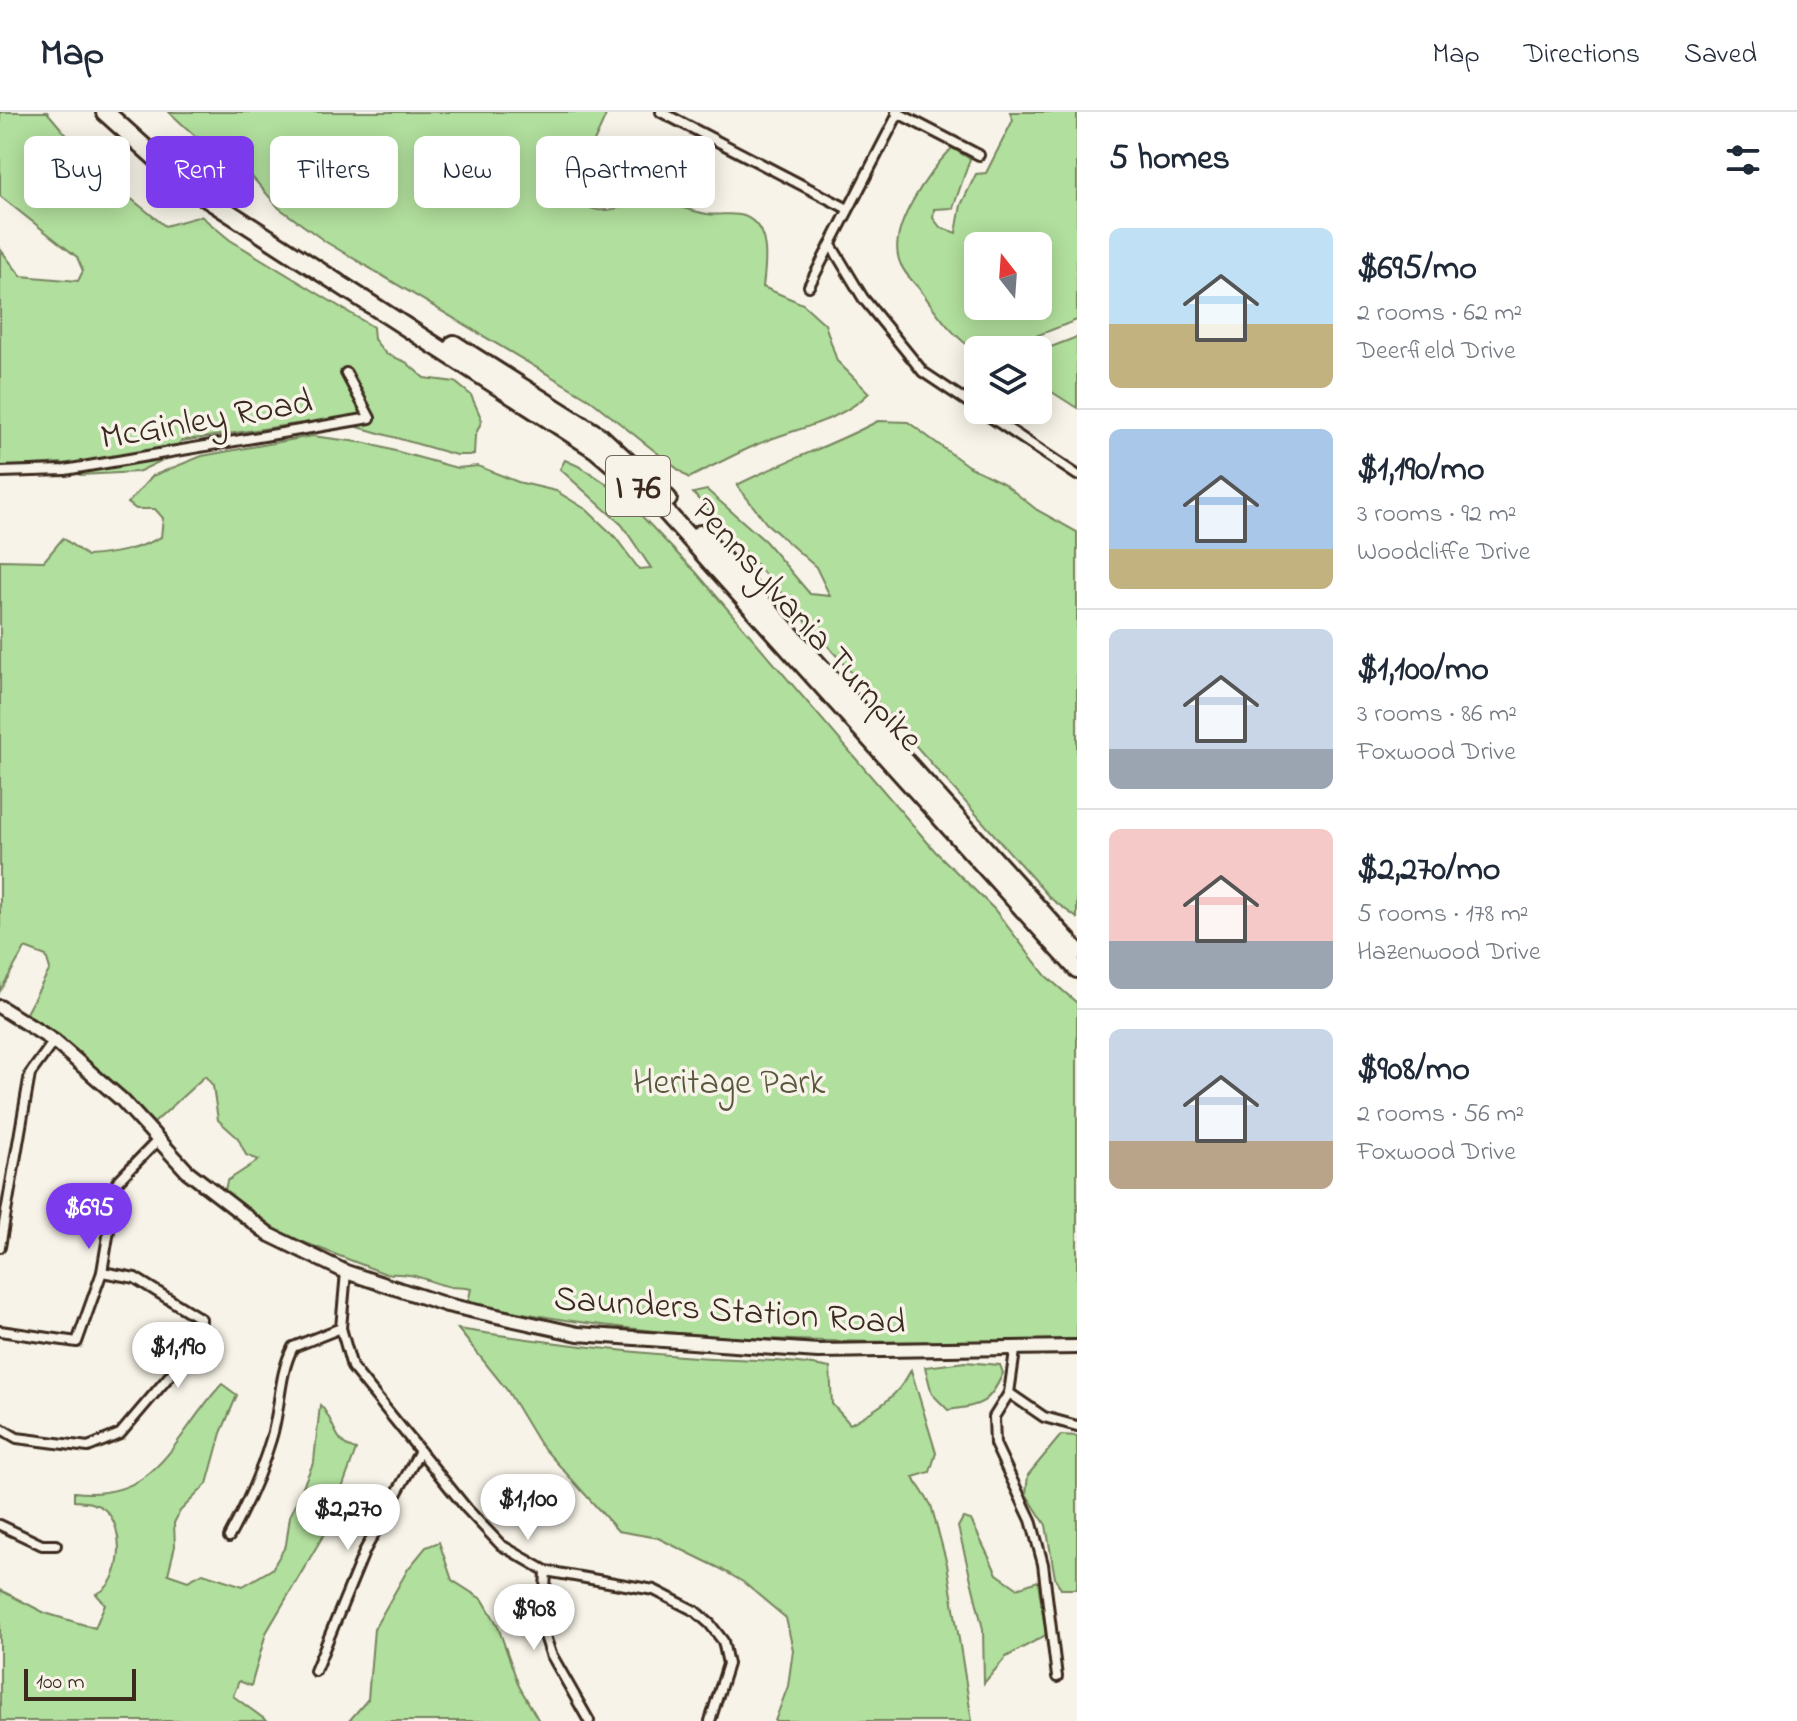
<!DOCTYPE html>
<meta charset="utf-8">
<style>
:root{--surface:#fff;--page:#f6f6f7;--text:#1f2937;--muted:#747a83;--line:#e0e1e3;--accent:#7c3aed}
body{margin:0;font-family:"Indie Flower",sans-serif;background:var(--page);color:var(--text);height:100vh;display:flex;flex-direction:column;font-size:30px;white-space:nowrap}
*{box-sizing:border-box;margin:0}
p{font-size:26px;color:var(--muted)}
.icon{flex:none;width:44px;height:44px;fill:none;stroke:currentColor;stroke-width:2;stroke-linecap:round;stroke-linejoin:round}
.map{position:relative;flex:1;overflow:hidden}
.sheet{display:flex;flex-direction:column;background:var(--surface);width:720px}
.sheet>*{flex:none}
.top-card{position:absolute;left:24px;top:24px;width:760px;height:72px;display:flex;gap:16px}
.needle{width:52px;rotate:343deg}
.tools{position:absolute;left:964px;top:120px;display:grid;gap:16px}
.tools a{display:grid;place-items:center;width:88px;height:88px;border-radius:12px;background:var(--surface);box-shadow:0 4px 20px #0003;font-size:40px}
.scale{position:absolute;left:24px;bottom:20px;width:112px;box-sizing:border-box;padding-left:8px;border:4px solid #3b2a1e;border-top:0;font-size:22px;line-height:28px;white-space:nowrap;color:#3b2a1e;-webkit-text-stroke:6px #f7f3e8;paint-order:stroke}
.price{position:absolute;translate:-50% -68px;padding:0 18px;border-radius:28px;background:#fff;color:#222;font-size:26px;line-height:52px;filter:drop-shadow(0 2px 4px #0008)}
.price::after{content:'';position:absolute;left:50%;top:48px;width:24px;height:18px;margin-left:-12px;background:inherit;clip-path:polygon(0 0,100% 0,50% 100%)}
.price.selected{background:var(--accent);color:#fff}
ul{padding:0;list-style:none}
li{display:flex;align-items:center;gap:24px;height:200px;padding:0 32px}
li+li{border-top:2px solid var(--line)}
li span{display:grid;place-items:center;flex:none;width:224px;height:160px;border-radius:12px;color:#555}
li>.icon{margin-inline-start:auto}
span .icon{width:96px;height:96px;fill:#fffc;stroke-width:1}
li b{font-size:34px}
h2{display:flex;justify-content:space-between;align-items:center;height:96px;padding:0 32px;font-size:34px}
.chip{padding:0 28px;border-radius:12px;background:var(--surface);box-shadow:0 4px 20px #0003;font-size:28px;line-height:72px}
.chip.selected{background:var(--accent);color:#fff}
header{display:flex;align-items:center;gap:48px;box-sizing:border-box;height:112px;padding:0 40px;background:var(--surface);border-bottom:2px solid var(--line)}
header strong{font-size:38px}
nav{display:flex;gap:44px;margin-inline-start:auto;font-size:28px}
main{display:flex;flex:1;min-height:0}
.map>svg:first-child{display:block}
</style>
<header>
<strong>Map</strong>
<nav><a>Map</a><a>Directions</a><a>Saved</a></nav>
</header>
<main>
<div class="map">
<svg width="1077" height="1609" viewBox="0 0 1077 1609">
<rect width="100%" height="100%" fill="#f7f3e8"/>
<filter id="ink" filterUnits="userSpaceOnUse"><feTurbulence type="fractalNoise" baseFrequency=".0125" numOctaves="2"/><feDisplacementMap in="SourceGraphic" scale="16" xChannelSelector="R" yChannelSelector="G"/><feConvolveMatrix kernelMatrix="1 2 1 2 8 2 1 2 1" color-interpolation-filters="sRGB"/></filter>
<g filter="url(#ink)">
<g fill="#b1df9d" stroke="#76845e" stroke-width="2" fill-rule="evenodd">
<path d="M0 0H47L98 60 165 114 201 104 230 128 373 215 374 227 386 242 406 250 424 266 455 270 471 283 482 308 475 324 474 343H456L330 307 181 329 171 344 138 360 80 363 62 351 0 355V137L21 164 78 169 83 159 77 145 0 84Z"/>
<path d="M169 0H607C602 16 573 67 577 79 591 117 630 87 653 89 672 91 689 99 707 102 719 104 733 100 744 104 771 114 766 151 763 175L803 192 825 212 837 249 869 281C839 311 794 316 756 333 733 343 711 355 689 366L589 287 326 130 279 96 240 51 194 23Z"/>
<path d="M1010 0H1077V208L1000 238 978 240C955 227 939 204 924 183 916 171 903 162 899 148 888 115 930 59 952 36L970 47 953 96 934 97 933 106 940 115 956 121 961 93 976 62 986 61 1013 8ZM978 134H1038V194H978Z"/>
<path d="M1077 225V296L1038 271V240Z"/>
<path d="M878 309 908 310 968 354 1003 371 1037 398 1077 420V806L1050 786 693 381 707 378 765 429 810 482 830 484 816 455 766 411 737 373C784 349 831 334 878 309Z"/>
<path d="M312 324 366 331 457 356 478 354 518 370 556 379 587 398 615 425 639 457 651 456 622 413 560 357 565 348C620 370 653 420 695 459L935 739 994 797 1046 864 1077 891V1227C874 1233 668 1234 468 1190L471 1177C464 1175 457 1176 451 1175 426 1170 418 1160 386 1162L280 1121 248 1100 225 1078 227 1069 259 1048 246 1043 238 1026 218 1008 213 974 205 964 154 1011 108 965 104 966 26 901 50 857 46 844 25 836 0 879V448L44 449 63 426 87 444C113 442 137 438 161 425L163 406 155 397H136L128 391 152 364 202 344Z"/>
<path d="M458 1217C537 1229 616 1240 696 1245 741 1248 786 1247 830 1256L832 1292 850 1312C877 1297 897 1286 911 1258L936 1341 930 1360 913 1365 931 1393 947 1452 972 1609H775L788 1574 793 1538 786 1506 743 1470 719 1456 658 1426 618 1419 539 1331 507 1278Z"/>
<path d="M965 1250 1000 1253 1003 1261C989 1293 981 1293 948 1298L932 1282 925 1255Z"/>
<path d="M222 1272 237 1283 221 1321 207 1372 180 1399 174 1411 175 1434 168 1462 188 1469 203 1461 243 1474 272 1457 286 1433 290 1404 314 1349 320 1293C335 1307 333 1332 356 1338L341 1379 337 1400 266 1521 251 1574 239 1569 233 1584 267 1609H0V1478L45 1501 95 1516 105 1492 96 1482C124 1472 126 1414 104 1397 95 1390 84 1390 74 1389V1380C160 1390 173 1324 222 1272Z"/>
<path d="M1061 1323 1077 1324V1477H1061L1055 1466 1046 1413 1026 1382 1028 1363Z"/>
<path d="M963 1406 971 1408 997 1462 1017 1476 1038 1469 1046 1523 1006 1545 984 1571 983 1517 958 1415Z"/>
<path d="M439 1430 452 1468 483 1488 497 1512 519 1574 539 1609H349L368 1587 374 1517 408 1457 426 1435Z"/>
</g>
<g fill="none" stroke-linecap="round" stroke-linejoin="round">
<defs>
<g id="street">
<path d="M661 0 848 97"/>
<path d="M896 0 979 43"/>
<path d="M831 133 863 186 923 260 1077 363"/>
<path d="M809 174 899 0"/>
<path d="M0 360 65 358 370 306 346 261"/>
<path d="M0 1135 30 962 54 929"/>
<path d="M346 1160 341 1216 352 1255 467 1397 501 1433 546 1459 654 1478 695 1499 710 1512 723 1529 728 1552 710 1609"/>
<path d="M0 1219 77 1230 102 1160 117 1070 159 1027"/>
<path d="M1015 1239 1009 1281 994 1305 995 1332 1031 1408 1043 1452 1057 1565"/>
<path d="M1009 1281 1044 1305 1077 1314"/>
<path d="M0 1316 17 1326 88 1335 120 1322 200 1228 201 1207 135 1166 102 1160"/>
<path d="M0 1413 42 1433H56"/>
<path d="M229 1425C246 1394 261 1361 271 1327 281 1296 278 1264 293 1235L341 1216"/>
<path d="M546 1459 543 1518 551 1542 589 1609"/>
<path d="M315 1559 365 1438 420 1339"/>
</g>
<path id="secondary" d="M0 895 54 929 122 988 187 1059 270 1123 346 1160 447 1193 578 1222 818 1239 1077 1235"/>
<g id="highway">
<path d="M105 0 186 73 595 337 657 390 1077 857"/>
<path d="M454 232 601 325 668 387"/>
<path d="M700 422 1077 839"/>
</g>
</defs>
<use href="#street" stroke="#3b2a1e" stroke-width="14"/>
<use href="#secondary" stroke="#3b2a1e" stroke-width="18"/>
<use href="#highway" stroke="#3b2a1e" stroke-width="22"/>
<use href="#street" stroke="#f7f3e8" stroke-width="8"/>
<use href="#secondary" stroke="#f7f3e8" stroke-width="12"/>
<use href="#highway" stroke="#f7f3e8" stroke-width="16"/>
</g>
</g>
<g text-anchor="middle" stroke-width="7" stroke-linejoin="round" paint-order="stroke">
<rect fill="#f7f3e8" stroke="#73665b" stroke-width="2" x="606" y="344" width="64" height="60" rx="6"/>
<g font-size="34" font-weight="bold" fill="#3b2a1e">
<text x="638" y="386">I 76</text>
</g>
<g font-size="36" fill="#3b2a1e" stroke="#f7f3e8">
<text transform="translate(206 305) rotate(-10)" y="13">McGinley Road</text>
<text transform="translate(809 511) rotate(48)" y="13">Pennsylvania Turnpike</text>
<text transform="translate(730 1196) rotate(4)" y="13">Saunders Station Road</text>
</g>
<g font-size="36" fill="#58573e" stroke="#f7f3e8">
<text x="729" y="981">Heritage Park</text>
</g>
</g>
</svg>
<div class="tools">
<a><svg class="needle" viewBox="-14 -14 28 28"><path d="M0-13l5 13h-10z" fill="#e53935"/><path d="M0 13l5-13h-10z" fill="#747a83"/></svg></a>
<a><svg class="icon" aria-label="layers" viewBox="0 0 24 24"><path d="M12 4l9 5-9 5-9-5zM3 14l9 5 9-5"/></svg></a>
</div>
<div class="scale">100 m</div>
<b class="price selected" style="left:89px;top:1139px">$695</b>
<b class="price" style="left:178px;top:1278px">$1,190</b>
<b class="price" style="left:528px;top:1430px">$1,100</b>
<b class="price" style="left:348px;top:1440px">$2,270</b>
<b class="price" style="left:534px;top:1540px">$908</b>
<div class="top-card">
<a class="chip">Buy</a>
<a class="chip selected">Rent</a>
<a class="chip">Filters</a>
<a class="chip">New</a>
<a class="chip">Apartment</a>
</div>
</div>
<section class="sheet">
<h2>5 homes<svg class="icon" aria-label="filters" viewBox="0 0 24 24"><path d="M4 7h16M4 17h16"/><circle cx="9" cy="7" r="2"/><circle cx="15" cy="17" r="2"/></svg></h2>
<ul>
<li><span style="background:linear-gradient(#bfe0f5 60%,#c2b280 0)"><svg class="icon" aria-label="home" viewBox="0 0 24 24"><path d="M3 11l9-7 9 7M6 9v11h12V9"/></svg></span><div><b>$695/mo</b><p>2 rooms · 62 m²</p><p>Deerfield Drive</p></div></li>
<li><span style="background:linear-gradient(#a9c7e8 75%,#c2b280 0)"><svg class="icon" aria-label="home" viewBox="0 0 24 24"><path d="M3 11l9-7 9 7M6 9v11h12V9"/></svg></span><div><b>$1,190/mo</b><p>3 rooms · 92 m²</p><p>Woodcliffe Drive</p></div></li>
<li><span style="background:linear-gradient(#c9d6e8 75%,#9aa5b1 0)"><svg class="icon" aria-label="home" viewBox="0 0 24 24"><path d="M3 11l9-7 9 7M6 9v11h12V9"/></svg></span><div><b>$1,100/mo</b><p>3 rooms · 86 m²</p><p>Foxwood Drive</p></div></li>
<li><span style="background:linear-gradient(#f6c9c9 70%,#9aa5b1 0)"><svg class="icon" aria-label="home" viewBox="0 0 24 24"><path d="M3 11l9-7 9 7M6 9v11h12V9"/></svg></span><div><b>$2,270/mo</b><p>5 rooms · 178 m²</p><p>Hazenwood Drive</p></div></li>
<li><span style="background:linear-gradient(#c9d6e8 70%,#b9a48a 0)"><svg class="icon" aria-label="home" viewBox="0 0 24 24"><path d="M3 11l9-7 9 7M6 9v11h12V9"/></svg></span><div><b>$908/mo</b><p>2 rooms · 56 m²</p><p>Foxwood Drive</p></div></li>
</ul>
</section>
</main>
